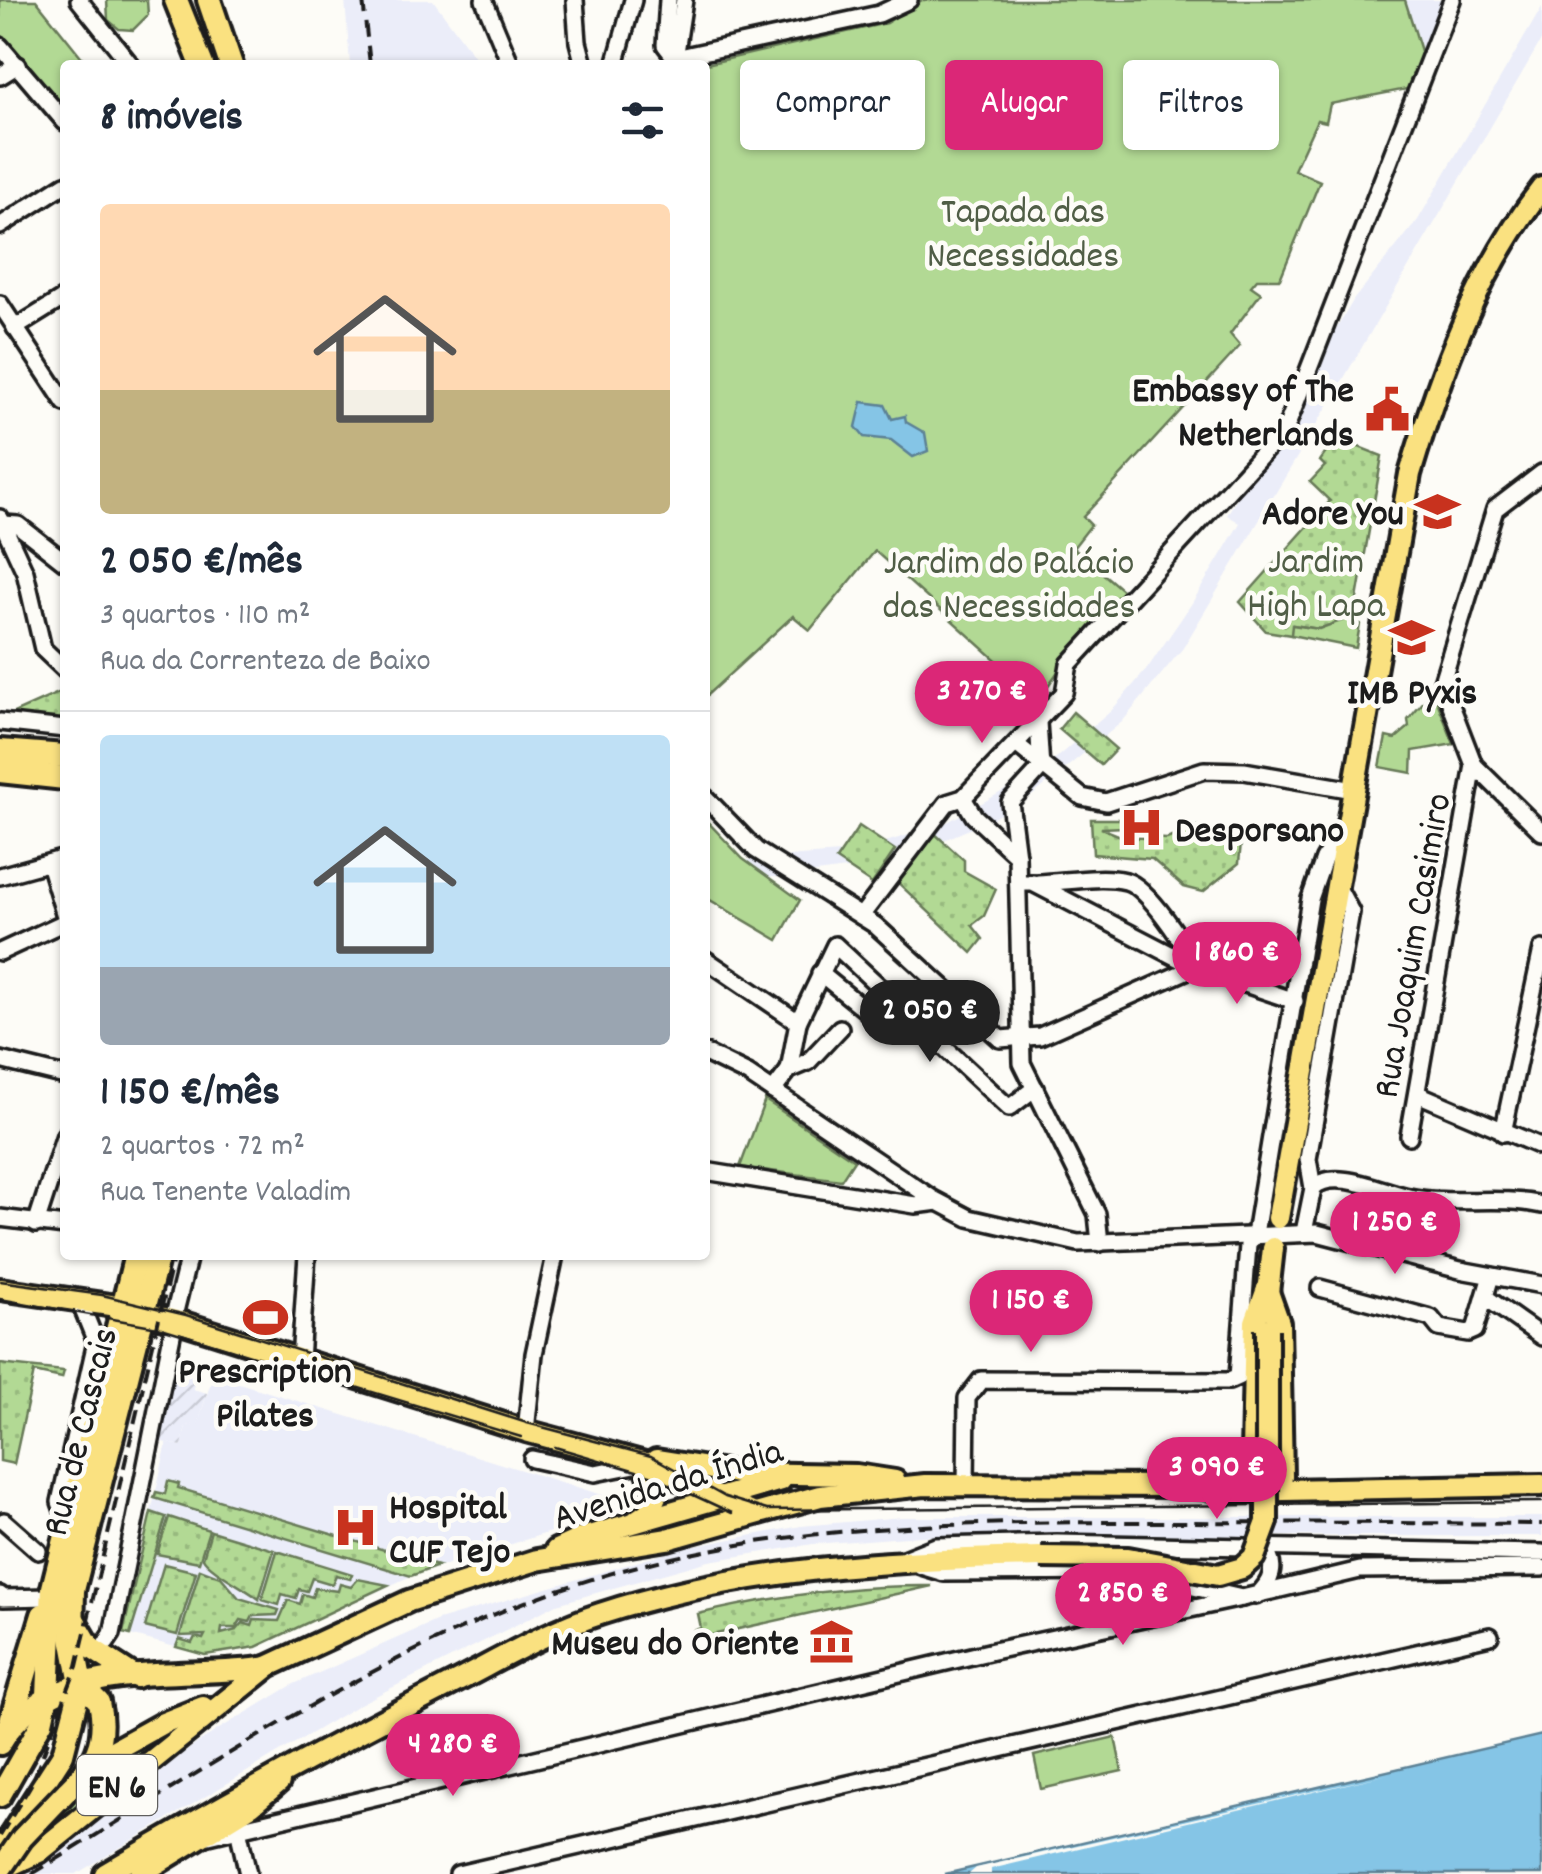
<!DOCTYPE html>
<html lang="pt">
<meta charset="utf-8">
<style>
:root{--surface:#fff;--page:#f6f6f7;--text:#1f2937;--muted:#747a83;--line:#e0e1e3;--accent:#db2777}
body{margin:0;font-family:Dekko,sans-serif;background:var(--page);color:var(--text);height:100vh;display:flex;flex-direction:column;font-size:38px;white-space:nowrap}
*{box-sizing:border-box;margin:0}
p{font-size:32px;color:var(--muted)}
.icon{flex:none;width:55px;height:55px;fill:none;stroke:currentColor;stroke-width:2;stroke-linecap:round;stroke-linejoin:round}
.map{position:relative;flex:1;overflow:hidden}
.drawer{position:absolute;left:60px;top:60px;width:650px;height:1200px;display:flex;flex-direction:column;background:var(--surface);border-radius:10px;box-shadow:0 2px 8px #0004}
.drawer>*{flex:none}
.guide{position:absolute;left:740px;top:60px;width:650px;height:90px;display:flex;gap:20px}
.price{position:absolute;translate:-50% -85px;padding:0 22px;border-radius:35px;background:var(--accent);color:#fff;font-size:32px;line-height:65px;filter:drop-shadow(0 2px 5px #0008)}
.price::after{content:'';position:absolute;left:50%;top:60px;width:30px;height:22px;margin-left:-15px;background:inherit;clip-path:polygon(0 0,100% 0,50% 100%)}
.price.selected{background:#222;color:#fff}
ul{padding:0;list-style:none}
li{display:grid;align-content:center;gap:20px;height:530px;padding:0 40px}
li+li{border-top:2px solid var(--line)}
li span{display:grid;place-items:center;height:310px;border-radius:10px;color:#555}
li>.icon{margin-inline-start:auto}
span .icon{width:180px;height:180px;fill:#fffc;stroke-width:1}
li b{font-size:42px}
h2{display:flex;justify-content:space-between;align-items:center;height:120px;padding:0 40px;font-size:42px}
.chip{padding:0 35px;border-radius:10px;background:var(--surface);box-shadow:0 2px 8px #0004;font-size:35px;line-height:90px}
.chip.selected{background:var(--accent);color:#fff}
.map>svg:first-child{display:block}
</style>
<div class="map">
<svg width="1542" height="1874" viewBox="0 0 1542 1874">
<defs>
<pattern id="industrial-furrows" width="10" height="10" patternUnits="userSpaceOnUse" patternTransform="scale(2.5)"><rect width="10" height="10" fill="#ebedf9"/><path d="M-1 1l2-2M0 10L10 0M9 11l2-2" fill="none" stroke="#c9cbd5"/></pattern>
<pattern id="grass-dots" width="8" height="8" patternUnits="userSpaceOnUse" patternTransform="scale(2.5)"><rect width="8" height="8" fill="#b2d994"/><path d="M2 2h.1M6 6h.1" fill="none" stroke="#98ba7f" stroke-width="1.8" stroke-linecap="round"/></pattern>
</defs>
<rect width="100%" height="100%" fill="#fdfcf7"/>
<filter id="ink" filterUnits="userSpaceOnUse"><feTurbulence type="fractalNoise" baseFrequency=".01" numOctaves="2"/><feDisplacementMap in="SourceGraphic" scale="20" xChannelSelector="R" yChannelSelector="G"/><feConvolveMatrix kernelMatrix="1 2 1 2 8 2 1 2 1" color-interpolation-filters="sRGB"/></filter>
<g filter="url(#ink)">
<g fill="#ebedf9">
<path d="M345 0H433L481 65H350Z"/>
<path d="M1405 0H1443L1422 54Z"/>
<path d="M1542 7V39L1327 407 1183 648 1122 722 1033 795 988 821 923 849 855 868 783 877H758L735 861 852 852 942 825 1043 769 1111 711 1147 669 1192 603 1240 523 1227 515 1354 299 1418 220Z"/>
<path d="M213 1375 635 1505 411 1576 256 1647 205 1655 123 1633 167 1443 182 1446 186 1426 198 1424Z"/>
<path d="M902 1517H1542V1536H921L813 1544 709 1561 557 1604 360 1704 76 1874H20L49 1860 145 1778 219 1729 294 1684 438 1620 684 1548 801 1526Z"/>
</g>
<path fill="url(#industrial-furrows)" d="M173 1369 196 1374 193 1389 207 1393 198 1425 186 1426 182 1446 157 1441Z"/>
<g fill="url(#grass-dots)" stroke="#677a58" stroke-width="2.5">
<path d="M1336 438 1382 456 1354 616 1319 629 1293 625 1291 635 1266 631 1240 602 1330 501 1310 482 1325 466 1320 461Z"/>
<path d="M955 681 978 702 964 718 941 696Z"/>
<path d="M65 690V722L9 715Z"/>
<path d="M1073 712 1116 749 1101 765 1059 729Z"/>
<path d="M1091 819H1124V827L1101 828 1123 837 1167 839 1197 826 1242 832 1239 863 1203 892 1184 887 1152 859 1093 854Z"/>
<path d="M859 826 895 850 872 884 836 860Z"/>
<path d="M933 832 964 860V871L996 889 984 916 972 925 983 939 972 953 894 879Z"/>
<path d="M0 1364 64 1371 62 1378 34 1372 14 1464 0 1461Z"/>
<path d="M168 1481 179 1484 178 1488 438 1566 411 1576 154 1498 156 1492 165 1494Z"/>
<path d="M151 1512 166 1517 130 1635 123 1633Z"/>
<path d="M169 1517 209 1530 199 1562 157 1554Z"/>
<path d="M211 1531 274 1550 259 1599C247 1589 209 1570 203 1558Z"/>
<path d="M277 1551 352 1574 350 1579 336 1575 332 1584 312 1578 307 1591 299 1589 296 1598 282 1594 279 1605 262 1600Z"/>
<path d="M164 1564 196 1572 177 1635 145 1627Z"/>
<path d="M200 1569 221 1577 239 1598 279 1610 277 1615 253 1616 250 1622 241 1620 236 1628H222L221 1634 237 1630 243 1623 252 1626 254 1620 279 1621 288 1600 300 1604 303 1594 312 1597 315 1588 338 1591 340 1584 351 1587 358 1579 388 1585 256 1647 205 1655 176 1647 179 1639 192 1643 195 1637 203 1639 205 1635 180 1636Z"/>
<path d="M932 1586 707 1636 695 1630 701 1628 698 1614C774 1596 853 1585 932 1586Z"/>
<path d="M191 1719 30 1849 24 1846 118 1756Z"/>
</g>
<g fill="#b2d994" stroke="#677a58" stroke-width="2.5">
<path d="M0 0H36L88 65H65V112L0 40Z"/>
<path d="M107 0H147L148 15 133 30 119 29 108 20Z"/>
<path d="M922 0H1405L1422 54 1412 88 1330 104 1326 122 1317 120 1294 170 1320 181 1280 279H1257L1251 286 1261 293 1230 334 1240 346 1083 517 1091 525 1073 548 1127 594 1068 657 1043 693 1029 680 1024 685 875 551 810 630 793 616 705 697 702 65 886 23Z"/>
<path d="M1354 616 1360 624 1356 648 1291 635 1292 625 1319 629Z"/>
<path d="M1433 691 1454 744 1413 751 1412 773 1380 767 1386 737 1395 739 1409 727 1408 720Z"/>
<path d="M705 819 743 859 800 900 778 940 705 897Z"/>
<path d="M765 1100 854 1160 841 1180 740 1167Z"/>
<path d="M1115 1737 1122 1771 1041 1789 1034 1756Z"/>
</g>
<g fill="#85c5e6" stroke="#5b8195" stroke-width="2.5">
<path d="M862 402 885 405 892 419 905 416 906 422 925 433 928 451 913 457 891 440 864 437 856 427Z"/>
<path d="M1542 1735V1874H945Z"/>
</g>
<path fill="#fdfcf7" d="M1389 1774 991 1869V1874H969L976 1868Z"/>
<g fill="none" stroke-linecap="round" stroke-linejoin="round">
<defs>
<g id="minor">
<path d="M79 0 131 65"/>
<path d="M484 0 511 65"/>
<path d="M575 0 578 42 584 65"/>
<path d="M668 0 665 45 675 58"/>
<path d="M0 46 65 122"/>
<path d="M675 58 879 14 909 0"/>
<path d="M615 65 633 0"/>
<path d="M674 65 684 0"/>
<path d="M0 76 18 65"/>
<path d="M0 226 65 184"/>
<path d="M0 304 65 403"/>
<path d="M15 328 65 297"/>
<path d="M1542 473 1495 509 1442 682 1474 765 1542 832"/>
<path d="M0 518 25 572 43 649 65 670"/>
<path d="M4 524 18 525 65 562"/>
<path d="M0 722 65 729"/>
<path d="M1038 722 1041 768"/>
<path d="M1016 744 1082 797 1106 802 1204 770 1244 771 1354 790"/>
<path d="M1041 768 1010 802 1017 856 1022 1063 1097 1214 1100 1243"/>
<path d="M705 797 756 850 875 925 1000 1039 1040 1036 1195 967"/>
<path d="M963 798 974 816 1017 856"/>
<path d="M49 863 65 916"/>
<path d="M0 876 65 858"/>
<path d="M1018 883H1033L1195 967 1295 1001"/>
<path d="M1038 883C1065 882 1101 875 1126 881 1148 887 1187 947 1195 967"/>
<path d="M861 916 947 803 963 798 1064 693 1069 664 1286 428 1452 0"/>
<path d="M0 952 65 922"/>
<path d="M705 959 798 1022 835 945 1009 1108 1035 1088"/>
<path d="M820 973 874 1017"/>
<path d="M705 1053 748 1074 933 1199 969 1218 1078 1243 1317 1233 1460 1270 1542 1285"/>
<path d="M0 1060 65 1076"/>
<path d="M789 1070 798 1022"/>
<path d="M773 1091 789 1070 808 1062 840 1028"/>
<path d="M1418 1094 1542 1147"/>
<path d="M1503 1133 1542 949"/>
<path d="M1409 1136 1474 765"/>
<path d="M705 1171 915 1205 938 1202"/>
<path d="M1313 1188C1333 1167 1384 1192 1409 1197 1453 1206 1498 1195 1542 1205"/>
<path d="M0 1218 65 1226"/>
<path d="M36 1224 65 1135"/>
<path d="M1304 1232 1313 1188 1308 1159 1351 912 1337 886"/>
<path d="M1320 1288 1431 1318 1439 1328 1468 1333 1475 1330 1491 1276"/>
<path d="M1485 1297 1542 1337"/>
<path d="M173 1320 189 1255"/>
<path d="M300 1360 307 1255"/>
<path d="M526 1431 534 1354 555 1255"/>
<path d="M532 1459 595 1473 640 1464"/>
<path d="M966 1485 967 1398 981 1380 1229 1381 1238 1377 1248 1245 1255 1234 1310 899 1324 859 1345 824"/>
<path d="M4 1521 38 1551"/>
<path d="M67 1522 60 1502 96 1342 79 1300"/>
<path d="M906 1558 936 1546 1057 1543 1542 1553"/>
<path d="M921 1566 944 1573 1127 1572 1242 1598 1360 1570 1542 1568"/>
<path d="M0 1595 3 1598 49 1597"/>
<path d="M1256 1596C1271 1583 1279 1565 1263 1549"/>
<path d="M106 1643 112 1634 172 1335"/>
<path d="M238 1829 248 1874"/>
<path d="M209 1836 993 1651 1242 1598"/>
<path d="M458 1874 1490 1636"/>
</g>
<g id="major">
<path d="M1278 1218 1410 474C1440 373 1477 272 1542 188"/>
<path d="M0 1289 110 1305 184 1323 526 1431 645 1463 752 1513"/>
<path d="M1267 1289 1279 1323 1282 1477"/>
<path d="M1267 1302 1273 1248"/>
<path d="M656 1460 738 1473 856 1475 895 1481"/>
<path d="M1241 1477 1252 1452 1255 1322 1267 1289"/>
<path d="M637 1520 649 1512 656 1496 645 1463"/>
<path d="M556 1550 582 1538 781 1480"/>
<path d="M74 1619 91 1648 136 1677"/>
<path d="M0 1744C51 1654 180 1681 267 1667"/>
<path d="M93 1762 163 1723 203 1707"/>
<path d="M66 1792C94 1765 108 1741 99 1702L81 1684"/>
<path d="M0 1796 42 1722 48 1695"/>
<path d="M0 1852 63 1754 81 1684"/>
<path d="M0 1870 39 1852 269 1666 409 1601 537 1560 667 1539 820 1496 925 1485 1181 1486 1237 1491 1542 1485"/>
<path d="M105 1874C218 1807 333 1745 450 1685 499 1660 547 1631 600 1614 744 1567 891 1560 1041 1557"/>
<path d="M140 1874 252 1805 279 1782"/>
</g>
<g id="highway">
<path d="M176 0 202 65"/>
<path d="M209 0 231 65"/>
<path d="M0 751 65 756"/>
<path d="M0 771 65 778"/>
<path d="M81 1684 72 1637 73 1590 158 1255"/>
<path d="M48 1695 53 1588 136 1255"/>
<path d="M9 1727 43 1615"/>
</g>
</defs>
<use href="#minor" stroke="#1c1c1c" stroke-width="22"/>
<use href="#major" stroke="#1c1c1c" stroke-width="28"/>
<use href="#highway" stroke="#1c1c1c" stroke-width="30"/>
<use href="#minor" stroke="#fdfcf7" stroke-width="15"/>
<use href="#major" stroke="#fae180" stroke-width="20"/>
<use href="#highway" stroke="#fae180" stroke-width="22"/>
<g stroke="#1c1c1c" stroke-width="2.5">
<path d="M0 1281 102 1295 186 1315 527 1423 651 1456 725 1497 767 1510 1542 1502"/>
<path d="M0 1299 158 1327 521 1437"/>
<path d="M555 1447 650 1475 732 1513"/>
</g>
<g stroke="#1c1c1c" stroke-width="4" stroke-dasharray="15 8" stroke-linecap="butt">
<path d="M363 0 370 65"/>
<path d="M0 1836 32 1783 77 1666 174 1255"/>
<path d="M32 1874C201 1773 371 1655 558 1590 745 1526 924 1523 1118 1522 1260 1522 1401 1523 1542 1524"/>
</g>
<defs>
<g id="major-bridge">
<path d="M1041 1557 1128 1558 1218 1575 1242 1568 1254 1557 1267 1522V1329"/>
<path d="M0 1870 22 1838 66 1792"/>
</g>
</defs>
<use href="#major-bridge" stroke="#1c1c1c" stroke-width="28" stroke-linecap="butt"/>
<use href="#major-bridge" stroke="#fae180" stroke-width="20"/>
</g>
</g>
<defs>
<symbol id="civic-bare" viewBox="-9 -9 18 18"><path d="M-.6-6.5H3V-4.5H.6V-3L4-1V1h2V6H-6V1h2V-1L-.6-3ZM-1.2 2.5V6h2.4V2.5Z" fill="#c8321e" stroke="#fdfcf7" stroke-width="2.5" paint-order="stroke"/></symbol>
<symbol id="university-bare" viewBox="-9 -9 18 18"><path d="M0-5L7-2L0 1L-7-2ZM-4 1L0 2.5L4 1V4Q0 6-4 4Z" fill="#c8321e" stroke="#fdfcf7" stroke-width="2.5" paint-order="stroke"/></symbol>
<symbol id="hospital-bare" viewBox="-9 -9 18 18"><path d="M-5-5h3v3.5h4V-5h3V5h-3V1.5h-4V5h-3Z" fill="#c8321e" stroke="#fdfcf7" stroke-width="2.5" paint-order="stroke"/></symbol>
<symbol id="stadium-bare" viewBox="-9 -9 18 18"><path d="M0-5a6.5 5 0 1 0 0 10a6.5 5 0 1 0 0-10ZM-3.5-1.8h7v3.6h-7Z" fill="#c8321e" stroke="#fdfcf7" stroke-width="2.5" paint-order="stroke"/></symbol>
<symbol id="museum-bare" viewBox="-9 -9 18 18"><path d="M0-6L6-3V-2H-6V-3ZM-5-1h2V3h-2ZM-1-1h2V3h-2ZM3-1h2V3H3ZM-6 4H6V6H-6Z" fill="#c8321e" stroke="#fdfcf7" stroke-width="2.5" paint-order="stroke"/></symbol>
</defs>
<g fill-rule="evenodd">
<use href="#civic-bare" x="1356" y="378" width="63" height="63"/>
<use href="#university-bare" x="1406" y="480" width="63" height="63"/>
<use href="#university-bare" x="1380" y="606" width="63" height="63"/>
<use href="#hospital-bare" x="1110" y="796" width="63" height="63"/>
<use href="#stadium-bare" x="234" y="1286" width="63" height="63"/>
<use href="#hospital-bare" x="324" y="1496" width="63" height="63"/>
<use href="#museum-bare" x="800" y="1610" width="63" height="63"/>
</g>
<g text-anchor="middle" stroke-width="9" stroke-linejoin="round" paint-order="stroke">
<rect fill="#fdfcf7" stroke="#605f5e" stroke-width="2.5" x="77" y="1755" width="80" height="60" rx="8"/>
<g font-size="35" font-weight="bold" fill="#1c1c1c">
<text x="117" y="1797">EN 6</text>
</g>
<g font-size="38" fill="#505e46" stroke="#fdfcf7">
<text x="1023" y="222">Tapada das<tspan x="1023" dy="44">Necessidades</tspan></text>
<text x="1316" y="572">Jardim<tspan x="1316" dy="44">High Lapa</tspan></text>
<text x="1009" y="573">Jardim do Palácio<tspan x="1009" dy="44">das Necessidades</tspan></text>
</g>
<g font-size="38" font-weight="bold" fill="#1c1c1c" stroke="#fdfcf7" text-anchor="end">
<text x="1354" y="401">Embassy of The<tspan x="1354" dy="44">Netherlands</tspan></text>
<text x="1404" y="524">Adore You</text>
<text x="1412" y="703" text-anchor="middle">IMB Pyxis</text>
<text x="1175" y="841" text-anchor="start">Desporsano</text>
<text x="265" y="1382" text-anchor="middle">Prescription<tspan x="265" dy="44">Pilates</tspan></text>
<text x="389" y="1518" text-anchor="start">Hospital<tspan x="389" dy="44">CUF Tejo</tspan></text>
<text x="799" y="1654">Museu do Oriente</text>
</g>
<g font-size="38" fill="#1c1c1c" stroke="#fdfcf7">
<text transform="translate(1410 945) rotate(-80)" y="13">Rua Joaquim Casimiro</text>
<text transform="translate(78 1431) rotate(-76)" y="13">Rua de Cascais</text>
<text transform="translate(667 1482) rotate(-17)" y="13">Avenida da Índia</text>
</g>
</g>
</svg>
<b class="price" style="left:982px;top:746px">3 270 €</b>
<b class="price" style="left:1237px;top:1007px">1 860 €</b>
<b class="price selected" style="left:930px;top:1065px">2 050 €</b>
<b class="price" style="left:1395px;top:1277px">1 250 €</b>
<b class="price" style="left:1031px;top:1355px">1 150 €</b>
<b class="price" style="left:1217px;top:1522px">3 090 €</b>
<b class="price" style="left:1123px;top:1648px">2 850 €</b>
<b class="price" style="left:453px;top:1799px">4 280 €</b>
<div class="guide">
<a class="chip">Comprar</a>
<a class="chip selected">Alugar</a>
<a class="chip">Filtros</a>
</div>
<section class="drawer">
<h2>8 imóveis<svg class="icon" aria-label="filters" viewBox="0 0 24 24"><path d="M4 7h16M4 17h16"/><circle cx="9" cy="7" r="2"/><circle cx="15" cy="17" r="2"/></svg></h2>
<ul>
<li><span style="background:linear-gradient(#ffd9b3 60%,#c2b280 0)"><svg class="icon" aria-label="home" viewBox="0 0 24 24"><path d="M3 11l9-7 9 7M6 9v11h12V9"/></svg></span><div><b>2 050 €/mês</b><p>3 quartos · 110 m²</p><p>Rua da Correnteza de Baixo</p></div></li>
<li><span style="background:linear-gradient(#bfe0f5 75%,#9aa5b1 0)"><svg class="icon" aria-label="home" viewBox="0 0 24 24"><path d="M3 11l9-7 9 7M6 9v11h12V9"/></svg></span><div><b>1 150 €/mês</b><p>2 quartos · 72 m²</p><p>Rua Tenente Valadim</p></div></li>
</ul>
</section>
</div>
